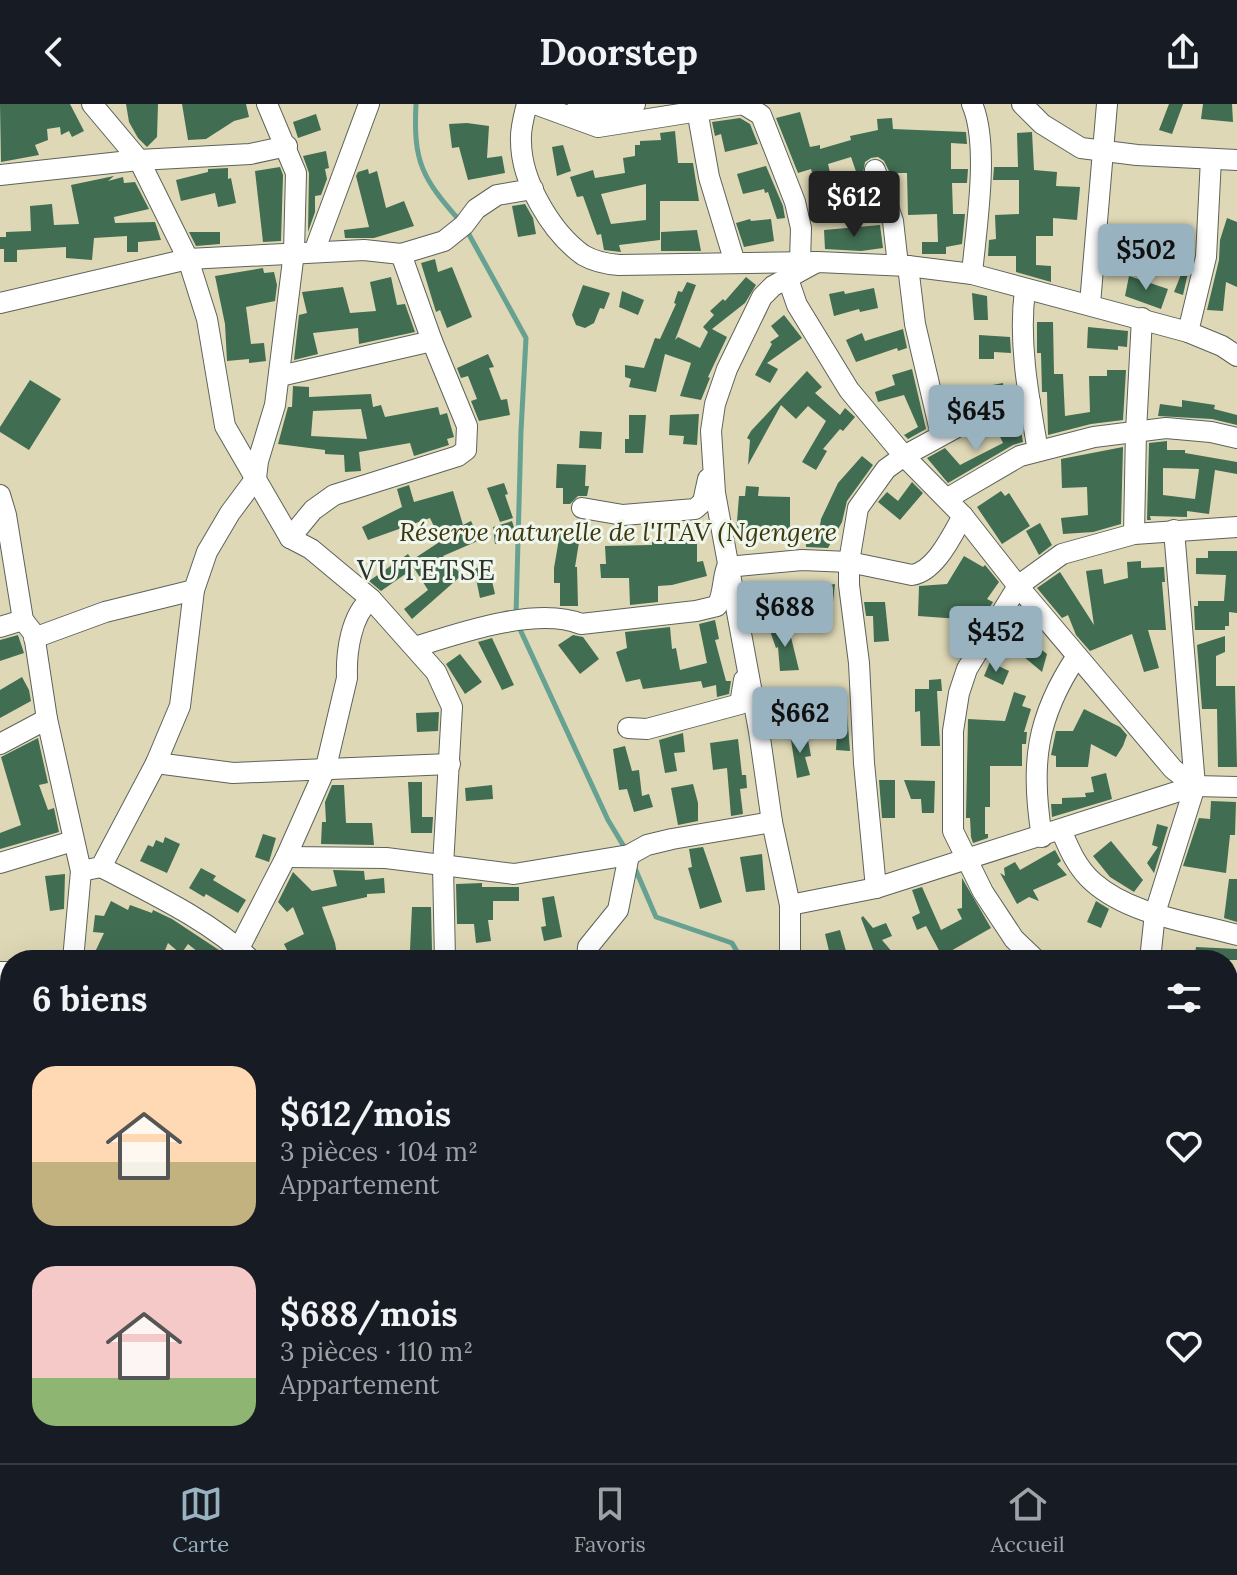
<!DOCTYPE html>
<html lang="fr">
<meta charset="utf-8">
<style>
:root{--surface:#171b24;--page:#20242c;--text:#f1f3f6;--muted:#9ea1a6;--line:#363941;--accent:#98b2c0}
body{margin:0;font-family:Lora,serif;background:var(--page);color:var(--text);height:100vh;display:flex;flex-direction:column;font-size:30px;white-space:nowrap}
*{box-sizing:border-box;margin:0}
p{font-size:26px;color:var(--muted)}
.icon{flex:none;width:44px;height:44px;fill:none;stroke:currentColor;stroke-width:2;stroke-linecap:round;stroke-linejoin:round}
.map{position:relative;flex:1;overflow:hidden}
.panel{position:absolute;left:0px;top:846px;width:1238px;height:514px;display:flex;flex-direction:column;background:var(--surface);border-radius:32px 32px 0 0;box-shadow:0 8px 32px #0002}
.panel>*{flex:none}
.price{position:absolute;translate:-50% -68px;padding:0 18px;border-radius:8px;background:var(--accent);color:#111;font-size:26px;line-height:52px;filter:drop-shadow(0 2px 4px #0008)}
.price::after{content:'';position:absolute;left:50%;top:48px;width:24px;height:18px;margin-left:-12px;background:inherit;clip-path:polygon(0 0,100% 0,50% 100%)}
.price.on{background:#222;color:#fff}
ul{padding:0;list-style:none}
li{display:flex;align-items:center;gap:24px;height:200px;padding:0 32px}
li span{display:grid;place-items:center;flex:none;width:224px;height:160px;border-radius:24px;color:#555}
li>.icon{margin-inline-start:auto}
span .icon{width:96px;height:96px;fill:#fffc;stroke-width:1}
li b{font-size:34px}
h2{display:flex;justify-content:space-between;align-items:center;height:96px;padding:0 32px;font-size:34px}
header{display:flex;justify-content:space-between;align-items:center;height:104px;padding:0 32px;background:var(--surface);font-size:36px;font-weight:700}
.dock{display:flex;justify-content:space-around;align-items:center;height:112px;border-top:2px solid var(--line);background:var(--surface);font-size:22px;color:var(--muted)}
.dock a{display:grid;justify-items:center;gap:4px}
.dock .on{color:var(--accent)}
.map>svg:first-child{display:block}
</style>
<header><svg class="icon" aria-label="back" viewBox="0 0 24 24"><path d="M15 5l-7 7 7 7"/></svg>Doorstep<svg class="icon" aria-label="share" viewBox="0 0 24 24"><path d="M12 15V3M7 8l5-5 5 5M5 13v7h14v-7"/></svg></header>
<div class="map">
<svg width="1237" height="1359" viewBox="0 0 1237 1359">
<rect width="100%" height="100%" fill="#e2e9e0"/>
<path fill="#ded8b6" fill-rule="evenodd" d="M0 0H1237V1359H0ZM10 856H1228V1350H10Z"/>
<g fill="none" stroke-linecap="round" stroke-linejoin="round">
<g stroke="#66a191" stroke-width="5">
<path d="M416 0C413 58 422 74 460 117"/>
<path d="M466 125 526 234 521 327 516 511"/>
<path d="M518 521 608 716 626 746"/>
<path d="M634 762 656 813 732 839 742 856"/>
<path d="M1228 1255 1237 1262"/>
</g>
</g>
<g fill="#416d52" fill-rule="evenodd">
<path d="M0 0H70L84 27 72 33 69 27 61 31 60 23 47 25 48 36 35 41 39 51 1 58Z"/>
<path d="M126 0H158L157 33 147 43 138 34 129 18Z"/>
<path d="M182 0H246L249 13 234 17 206 35 188 36Z"/>
<path d="M1169 0H1183L1172 30 1159 26Z"/>
<path d="M1203 0H1232L1233 18 1201 15Z"/>
<path d="M800 8 810 43 820 41V45L851 36 850 32 878 26 877 15 892 14 893 25 966 28 967 40 951 39V65H968L967 79H952L953 110H965L962 140 946 143V150H922V138H938L937 110 908 111 907 69H890L884 57 878 53 871 54 865 58 863 70 866 81 861 82 851 53 828 60 834 85 855 80 859 98 825 105 815 68 812 69 811 65 798 69 776 14Z"/>
<path d="M316 10 321 26 298 34 293 18Z"/>
<path d="M740 14 750 20 758 40 725 48 721 30 715 32 712 18Z"/>
<path d="M467 19 489 22 487 54 502 52 505 69 468 76 459 43 452 44 449 20Z"/>
<path d="M675 27 678 59H693L699 97H660V136L619 141 621 148 604 146 601 130 597 131 583 92 577 93 570 73 593 66 595 74 625 69 623 54 635 52V41H640V37L661 36 660 29ZM646 80V116L611 120 601 90Z"/>
<path d="M1032 28 1034 66 1057 68 1056 82 1080 83 1077 116 1053 114V132H1036V161L1051 162V178L1016 168V152H988L989 136 996 135 995 111 1019 110V76H993L994 63H1018L1017 29Z"/>
<path d="M563 41 571 67 557 72 552 43Z"/>
<path d="M326 47 329 64 325 65 327 75 321 91 315 92V108L308 128 309 69 303 52Z"/>
<path d="M766 62 783 102 785 114 777 115 768 88 765 89 764 85 743 90 737 70Z"/>
<path d="M280 63 283 71 281 137 263 138 255 67Z"/>
<path d="M228 64V75L231 74 236 99 218 103 215 89 181 97 176 76 208 68V65Z"/>
<path d="M368 65 369 70 377 67 386 104 404 97 414 122 374 134H345L344 126 369 123 356 72 358 68Z"/>
<path d="M114 72 108 77 123 73 124 79 135 78 149 105 114 113 115 119 155 118 161 136 138 138V148H127V132L94 134 92 156 66 154V143L17 146V158H4V145H0V133H6V128L31 127 30 102 52 100 54 121 79 120 71 81Z"/>
<path d="M525 100 533 114 536 130 518 133 512 102Z"/>
<path d="M1227 114 1237 118V183L1226 178 1223 207 1207 206 1219 156 1220 136Z"/>
<path d="M750 115 751 117 771 115 774 137 744 143 736 119Z"/>
<path d="M880 121 883 144 861 147 825 145 824 126Z"/>
<path d="M697 126 701 147H661V128Z"/>
<path d="M189 128H220V140L196 142Z"/>
<path d="M1162 139 1194 142 1183 191 1174 188 1186 158H1160Z"/>
<path d="M435 155 438 168 452 163 472 213 447 224 440 206 436 208 421 159Z"/>
<path d="M263 164 264 169 274 168 277 181 275 197 246 203 251 240 264 239 266 257 249 259V255L227 257 225 220 215 172Z"/>
<path d="M1129 172 1168 185 1161 205 1125 192Z"/>
<path d="M391 173 397 201 405 200 415 228 359 240 358 224 313 229 318 250 294 256 299 211 307 209 302 188 343 183 350 209 376 207 370 178Z"/>
<path d="M746 173 756 181 745 199 712 225 727 233 708 273 710 274 701 296 680 292 691 259 665 250 656 288 629 283 631 275 625 273V261L644 264 655 234 660 235 676 200 674 199 678 187 682 188 687 178 696 181 675 236 678 233 700 244 708 228 703 223 714 211 710 207 723 195 725 197Z"/>
<path d="M583 181 610 189 604 205 600 204 594 219 585 224 576 221 572 211Z"/>
<path d="M874 184 878 204 860 208 859 205 834 212 829 190 844 187 845 190Z"/>
<path d="M622 187 644 196 638 211 619 203Z"/>
<path d="M972 189 987 192 988 216H974Z"/>
<path d="M784 211 802 234 767 259 778 265 770 279 755 271 772 240 770 238 779 232 771 222Z"/>
<path d="M1037 218H1053L1054 270H1063L1065 312 1090 308 1089 272H1107V266H1126L1123 316 1091 320 1048 331 1047 288H1042L1041 249H1037Z"/>
<path d="M1088 223 1128 227 1127 243 1118 242V246L1087 244Z"/>
<path d="M903 225 907 244 898 247 897 244 856 258 846 236 862 229 865 237Z"/>
<path d="M979 231 1010 233 1011 249 994 248V255H979Z"/>
<path d="M488 250 494 263 489 264 501 296 507 295 510 311 479 317 471 297 477 295 468 272 461 274 457 264Z"/>
<path d="M912 265 926 325 908 335 904 331 918 323 904 291 878 298 875 288 895 281 892 271Z"/>
<path d="M807 267 822 283 815 289 840 311 845 304 855 313 843 327 840 325 823 345 827 347 816 366 802 358 826 317 808 302 796 315 781 301 748 361 750 336 747 334 751 327Z"/>
<path d="M30 276 61 295 29 346 0 328V323Z"/>
<path d="M1003 279 1004 289 1010 290 966 304 950 312 945 290Z"/>
<path d="M293 282 309 283V293L371 290 373 303 381 301 385 313 438 303 440 311 447 309 454 333 447 335 449 341 414 352 410 339 359 348 361 367 345 368 344 351 325 350V346L278 340 288 303H292ZM361 305 367 335 311 332 313 307Z"/>
<path d="M1182 296 1215 301 1214 305 1237 311V321L1212 315 1158 312 1160 300 1182 303Z"/>
<path d="M699 310 697 341 683 340 684 332 669 331 670 311Z"/>
<path d="M629 311H646L643 349H625V335H629Z"/>
<path d="M1019 315 1023 338 1013 341 948 379 927 354 945 344 960 361 1003 339 995 322Z"/>
<path d="M580 327 602 328 601 345 579 344Z"/>
<path d="M1167 337V346H1185V349L1237 358V370L1215 366 1209 410 1187 407V413L1150 412 1151 416H1147L1149 339ZM1163 364 1199 365 1195 395 1163 391Z"/>
<path d="M1123 343 1121 420 1093 428 1063 430 1061 414 1088 411 1087 383 1062 384 1061 355Z"/>
<path d="M862 352 873 361 847 397 842 418 828 444 806 443V428H819L821 415 838 379Z"/>
<path d="M557 360 586 361 585 382H589L587 392H578L570 400H563V384H556Z"/>
<path d="M912 378 923 389 900 416 878 398 887 388 898 397Z"/>
<path d="M504 379 508 390 505 391 513 414 500 418 487 384Z"/>
<path d="M409 381 414 398 453 387 463 421 471 417 480 436 443 452 462 471 412 515 404 505 428 486 414 464 381 487 369 477 408 450 412 456 441 437 430 414 368 436 362 423 402 403 397 385Z"/>
<path d="M746 382 759 383 758 392 790 393V432H745V430H736L739 392H745Z"/>
<path d="M1001 387 1005 392 1009 389 1030 422 1002 440 977 403Z"/>
<path d="M512 417 517 433 495 440 493 423Z"/>
<path d="M1040 419 1052 441 1039 451 1026 427Z"/>
<path d="M560 429 580 432 575 463H577L578 502H560V479H554V464Z"/>
<path d="M697 437V458L703 457 707 472 672 481 658 482V498L630 501 629 474H601L600 460H606L605 442 652 441V438Z"/>
<path d="M1208 447H1237V509L1229 508V522H1225V526H1195L1194 502H1198V497H1224L1226 471 1196 470V454H1208Z"/>
<path d="M964 452 983 463 985 461 999 478 987 495 993 498 985 511 981 509 971 533 956 528 960 515 918 512 919 482 947 480Z"/>
<path d="M1141 457V464L1164 463 1165 478H1162L1166 526H1148L1159 564 1144 568 1132 530 1090 547 1076 531 1068 511 1062 514 1037 484 1060 468 1094 521 1086 467 1102 465 1104 480 1128 474 1127 458Z"/>
<path d="M488 460 495 490 480 494 474 465Z"/>
<path d="M799 479 800 486 835 480 833 497 804 502 810 524 795 528 784 482Z"/>
<path d="M864 498H885L889 537 874 538 873 512H866Z"/>
<path d="M715 516 719 535 715 536 726 577H731L729 590 717 593 716 581 703 584 701 577 643 585 640 575 626 578 616 548 627 544 625 528 670 523 672 545 676 544 680 566 707 559 699 520Z"/>
<path d="M1030 516 1040 529 1033 539 1047 550 1042 568 1006 538 1020 519 1026 522Z"/>
<path d="M788 521 799 566 780 567 778 543 776 544 770 527Z"/>
<path d="M18 531 24 549 0 557V536Z"/>
<path d="M573 531 583 533 599 555 580 570 558 541Z"/>
<path d="M1225 532V548L1216 552V582H1235L1237 663H1218L1217 605H1202L1197 541Z"/>
<path d="M492 534 514 581 502 586 478 538Z"/>
<path d="M460 550 482 578 465 590 446 560Z"/>
<path d="M990 558 1009 567 1003 581 984 572Z"/>
<path d="M22 573 29 586 31 597 0 614V586Z"/>
<path d="M941 575 942 587H937L940 642H921L920 607 915 608V585H929V576Z"/>
<path d="M1014 588 1026 592 1022 602 1031 605 1024 628H1027L1026 640H1022V662H990V703H985V730H988V734L973 739 971 733 970 714H966L968 615 1005 617Z"/>
<path d="M1084 605 1120 623 1127 631 1123 642 1116 653 1091 640 1088 663H1056V652L1051 651 1056 627H1073Z"/>
<path d="M439 608 438 627 417 628 416 609Z"/>
<path d="M847 609 850 647 836 646 837 628 827 630 825 613Z"/>
<path d="M683 629 685 648 674 649 677 667 665 669 659 636Z"/>
<path d="M798 629 801 637 808 636 811 652 805 653 810 671 797 674 790 630Z"/>
<path d="M38 634 48 679 39 681 48 706 54 704 59 728 0 745V729L21 721 1 653Z"/>
<path d="M738 635 742 671H746L747 684 740 685 743 710 731 712 727 664 713 666 710 639Z"/>
<path d="M625 642 632 667 639 666 642 692 649 690 653 703 634 708 627 685 619 686 613 645Z"/>
<path d="M1106 669 1112 695 1052 713 1051 700H1062V694L1086 693 1085 689 1094 688 1091 673Z"/>
<path d="M879 676H895V714H882Z"/>
<path d="M904 676 935 677 934 709H922L921 695H911Z"/>
<path d="M408 678H422V713H433L432 729H411Z"/>
<path d="M693 680 698 699V717L678 721 671 684Z"/>
<path d="M332 681H344L346 719H372L374 741 321 740 322 718H326L325 698Z"/>
<path d="M492 681 493 695 466 697 465 684Z"/>
<path d="M1211 697 1236 698 1235 731H1230L1226 769 1183 762 1199 714 1210 715Z"/>
<path d="M1157 720 1168 723 1154 769 1147 759 1158 743 1152 741Z"/>
<path d="M263 730 276 734 269 758 255 753Z"/>
<path d="M165 733 180 740 167 769 140 757 148 741 153 743 156 736 163 739Z"/>
<path d="M1111 737 1143 776 1134 788 1110 773 1093 752Z"/>
<path d="M703 743 722 798 700 805 688 764 692 763 689 745Z"/>
<path d="M1055 746 1061 757 1057 760 1067 771 1033 786 1039 797 1029 793 1017 800 1000 769 1005 772 1004 764 1015 758 1020 766Z"/>
<path d="M762 750 765 786 746 788 740 753Z"/>
<path d="M201 764 216 772 213 776 246 796 238 809 206 790 204 793 189 784Z"/>
<path d="M333 766 364 767 365 776 384 774 385 789 367 790V793L322 803 335 839 338 856H292L284 840 304 830 293 803 287 808 278 798 293 768 312 787 337 782Z"/>
<path d="M65 770 64 805 50 807 45 772Z"/>
<path d="M962 774 991 824 942 852 926 822 917 826 912 813 920 809 912 786 922 783 941 826 962 815 957 805 962 804Z"/>
<path d="M1229 775H1237V818L1224 814Z"/>
<path d="M482 779V783H519V797H493V816H488L491 837 476 839 474 820H457L456 780Z"/>
<path d="M554 792 562 833 544 837 541 823 546 822 542 794Z"/>
<path d="M111 797 128 806 130 801 152 809 153 806 172 815 222 848 220 856H208L188 840 181 850 168 839 161 856H114L95 848 104 829 93 828 95 811 104 812Z"/>
<path d="M1096 797 1109 805 1101 824 1087 818Z"/>
<path d="M412 803H431L432 846H410Z"/>
<path d="M863 812 873 824 886 819 892 832 882 836 899 856H880L875 851 861 814Z"/>
<path d="M840 826 846 847 830 851 825 830Z"/>
<path d="M1196 843 1237 845V856H1194Z"/>
</g>
<g fill="none" stroke-linecap="round" stroke-linejoin="round">
<defs>
<g id="minor">
<path d="M92 0 139 56 188 155 207 215 225 322 290 434 311 445 371 495 436 568 452 603 443 762 445 856"/>
<path d="M527 0C524 12 520 25 521 37 521 77 551 128 583 151 595 158 606 160 619 161L818 158 908 162 972 170 1188 228 1222 242 1237 252"/>
<path d="M535 0 598 23 743 0"/>
<path d="M696 0 709 73 735 159"/>
<path d="M737 0H743L761 11 795 98 801 124 800 158"/>
<path d="M1022 0 1042 20 1081 44 1137 51 1237 56"/>
<path d="M577 4 598 9 635 0"/>
<path d="M875 66 893 117 898 161"/>
<path d="M0 71 139 56 250 50 287 42"/>
<path d="M314 148 369 0"/>
<path d="M908 162 915 220 941 331"/>
<path d="M972 170C976 124 990 41 972 0"/>
<path d="M788 175 797 201 849 286 904 352 963 412 1018 482 1173 665 1195 682 1237 683"/>
<path d="M1025 186C1018 239 1029 295 1038 347"/>
<path d="M0 199 188 155 364 146 401 150 444 137 464 121 476 105 497 91 533 85"/>
<path d="M1090 200 1107 0"/>
<path d="M1188 228 1206 153 1211 55"/>
<path d="M280 272 432 237"/>
<path d="M0 391 6 411 23 516 34 530 47 615 81 767 73 856"/>
<path d="M948 394 1020 352 1094 333 1166 324 1211 328 1237 334"/>
<path d="M582 404 623 411 695 405 703 398 708 375"/>
<path d="M1134 430 1136 327 1142 214"/>
<path d="M290 434 313 406 334 391 458 352 466 346 467 322 432 237 401 150"/>
<path d="M0 523 23 516"/>
<path d="M34 534 105 508 194 486"/>
<path d="M415 543C459 529 537 502 581 520L696 507 717 502C724 490 722 476 727 463L802 456 849 458 912 471C936 467 952 431 963 412"/>
<path d="M628 624 647 625 740 600 744 576"/>
<path d="M0 640 47 615"/>
<path d="M156 659 233 669 450 660"/>
<path d="M1061 726C1069 745 1077 764 1093 778 1130 811 1191 818 1237 831"/>
<path d="M1042 733C1030 661 1036 613 1077 552"/>
<path d="M286 753 386 754 514 770 629 751 647 741 672 735 772 718"/>
<path d="M0 759 73 737"/>
<path d="M101 763C151 789 211 817 251 856"/>
<path d="M81 767 101 763 156 659 180 602 194 486 207 448 230 409 256 374 258 357 275 301 294 148 296 69 267 0"/>
<path d="M876 784 864 659 859 559 849 481V458L858 404 886 365 904 352 970 316 1030 298"/>
<path d="M790 801 876 784 1195 682"/>
<path d="M233 856 286 753 326 663 347 574C346 548 351 511 371 495"/>
<path d="M587 856 588 843 618 806 629 751"/>
<path d="M790 856V801L772 718 759 627 715 389 711 327 715 300 727 265 762 193 773 182 815 159"/>
<path d="M1036 856 1014 835 983 788 953 727V627L959 589 967 565 1018 482 1062 450 1134 430 1237 423"/>
<path d="M1150 856 1155 809 1195 682 1174 426"/>
<path d="M0 868H10"/>
<path d="M1228 946 1237 948"/>
<path d="M0 960 10 963"/>
<path d="M1228 1061 1237 1063"/>
<path d="M1228 1163 1237 1169"/>
<path d="M0 1262 10 1269"/>
<path d="M0 1286 10 1281"/>
<path d="M1228 1334 1237 1341"/>
<path d="M262 1350 271 1359"/>
<path d="M447 1350 454 1359"/>
<path d="M641 1350 644 1359"/>
<path d="M837 1350 867 1359"/>
<path d="M1121 1350 1128 1359"/>
<path d="M55 1359 86 1352"/>
<path d="M287 1359 301 1350"/>
<path d="M510 1359 517 1350"/>
<path d="M1035 1359 1040 1350"/>
<path d="M1200 1359 1211 1350"/>
</g>
</defs>
<use href="#minor" stroke="#5c635a" stroke-width="22"/>
<use href="#minor" stroke="#fff" stroke-width="20"/>
</g>
<g text-anchor="middle" stroke-width="6" stroke-linejoin="round" paint-order="stroke">
<g font-size="26" font-style="italic" fill="#3d360e" stroke="#eff7ed">
<text x="618" y="437">Réserve naturelle de l'ITAV (Ngengere</text>
</g>
<g font-size="28" letter-spacing="2" fill="#2c312a" stroke="#eff7ed">
<text x="427" y="476">VUTETSE</text>
</g>
</g>
</svg>
<b class="price on" style="left:854px;top:135px">$612</b>
<b class="price" style="left:1146px;top:188px">$502</b>
<b class="price" style="left:976px;top:349px">$645</b>
<b class="price" style="left:785px;top:545px">$688</b>
<b class="price" style="left:996px;top:570px">$452</b>
<b class="price" style="left:800px;top:651px">$662</b>
<section class="panel">
<h2>6 biens<svg class="icon" aria-label="filters" viewBox="0 0 24 24"><path d="M4 7h16M4 17h16"/><circle cx="9" cy="7" r="2"/><circle cx="15" cy="17" r="2"/></svg></h2>
<ul>
<li><span style="background:linear-gradient(#ffd9b3 60%,#c2b280 0)"><svg class="icon" aria-label="home" viewBox="0 0 24 24"><path d="M3 11l9-7 9 7M6 9v11h12V9"/></svg></span><div><b>$612/mois</b><p>3 pièces · 104 m²</p><p>Appartement</p></div><svg class="icon" aria-label="heart" viewBox="0 0 24 24"><path d="M12 20l-8-8c-3-5 5-10 8-4 3-6 11-1 8 4z"/></svg></li>
<li><span style="background:linear-gradient(#f6c9c9 70%,#8fb573 0)"><svg class="icon" aria-label="home" viewBox="0 0 24 24"><path d="M3 11l9-7 9 7M6 9v11h12V9"/></svg></span><div><b>$688/mois</b><p>3 pièces · 110 m²</p><p>Appartement</p></div><svg class="icon" aria-label="heart" viewBox="0 0 24 24"><path d="M12 20l-8-8c-3-5 5-10 8-4 3-6 11-1 8 4z"/></svg></li>
</ul>
</section>
</div>
<nav class="dock">
<a class="on"><svg class="icon" aria-label="map" viewBox="0 0 24 24"><path d="M3 6l6-2 6 2 6-2v14l-6 2-6-2-6 2zM9 4v14M15 6v14"/></svg>Carte</a>
<a><svg class="icon" aria-label="saved" viewBox="0 0 24 24"><path d="M7 4h10v16l-5-4-5 4z"/></svg>Favoris</a>
<a><svg class="icon" aria-label="home" viewBox="0 0 24 24"><path d="M3 11l9-7 9 7M6 9v11h12V9"/></svg>Accueil</a>
</nav>
